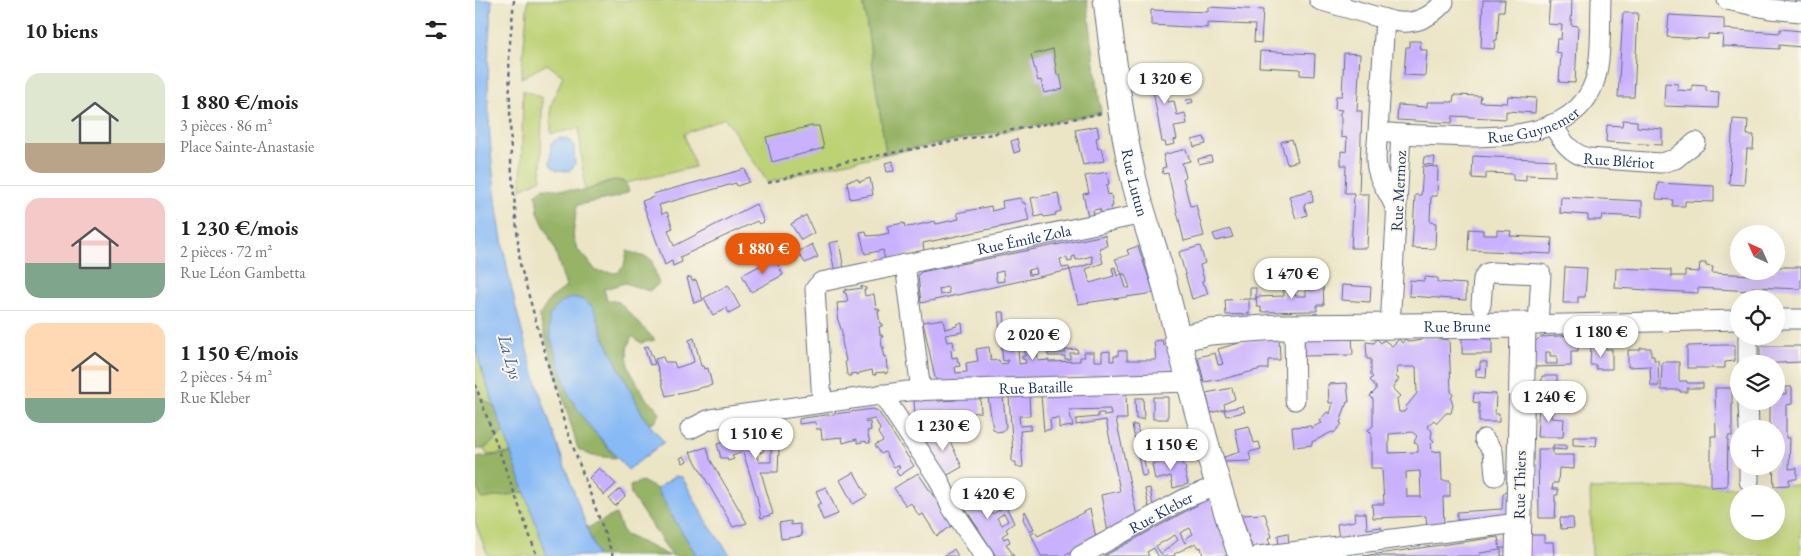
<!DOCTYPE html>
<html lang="fr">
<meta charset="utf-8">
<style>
:root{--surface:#fff;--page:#f2f2f2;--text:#222;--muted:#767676;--line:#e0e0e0;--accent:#ea580c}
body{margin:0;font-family:"EB Garamond",serif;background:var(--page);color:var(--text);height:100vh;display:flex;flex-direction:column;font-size:19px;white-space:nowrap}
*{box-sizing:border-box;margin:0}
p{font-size:16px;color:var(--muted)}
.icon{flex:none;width:28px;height:28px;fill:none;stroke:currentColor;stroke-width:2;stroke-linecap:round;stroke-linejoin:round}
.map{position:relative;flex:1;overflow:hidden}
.side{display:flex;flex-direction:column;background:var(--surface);width:475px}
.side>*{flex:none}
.needle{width:32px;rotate:315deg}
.fabs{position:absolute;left:1255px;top:225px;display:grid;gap:10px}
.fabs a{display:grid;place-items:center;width:55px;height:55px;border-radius:50%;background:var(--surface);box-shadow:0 5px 20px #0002;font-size:25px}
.price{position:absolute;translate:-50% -42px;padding:0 11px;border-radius:18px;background:#fff;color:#222;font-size:16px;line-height:32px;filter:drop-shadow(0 1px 2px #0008)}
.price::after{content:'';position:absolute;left:50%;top:30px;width:15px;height:11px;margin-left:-8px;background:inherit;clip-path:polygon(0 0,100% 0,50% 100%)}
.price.selected{background:var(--accent);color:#fff}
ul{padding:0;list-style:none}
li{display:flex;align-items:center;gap:15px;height:125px;padding:0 25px}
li+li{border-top:1px solid var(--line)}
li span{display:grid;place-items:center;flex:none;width:140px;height:100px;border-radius:15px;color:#555}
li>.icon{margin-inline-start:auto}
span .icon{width:60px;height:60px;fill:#fffc;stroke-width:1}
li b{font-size:21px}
h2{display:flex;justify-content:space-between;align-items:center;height:60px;padding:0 25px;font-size:21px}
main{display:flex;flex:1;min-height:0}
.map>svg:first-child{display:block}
</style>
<main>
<section class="side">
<h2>10 biens<svg class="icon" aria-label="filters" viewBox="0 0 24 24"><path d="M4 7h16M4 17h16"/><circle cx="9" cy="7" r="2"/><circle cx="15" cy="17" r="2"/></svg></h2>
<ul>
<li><span style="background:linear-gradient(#dfe7d0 70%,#b9a48a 0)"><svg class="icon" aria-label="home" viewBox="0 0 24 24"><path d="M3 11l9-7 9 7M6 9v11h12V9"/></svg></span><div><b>1 880 €/mois</b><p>3 pièces · 86 m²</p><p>Place Sainte-Anastasie</p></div></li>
<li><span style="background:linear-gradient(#f6c9c9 65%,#7fa58c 0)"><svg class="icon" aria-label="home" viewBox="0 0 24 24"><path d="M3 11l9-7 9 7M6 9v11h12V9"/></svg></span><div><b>1 230 €/mois</b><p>2 pièces · 72 m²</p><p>Rue Léon Gambetta</p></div></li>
<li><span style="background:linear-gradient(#ffd9b3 75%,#7fa58c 0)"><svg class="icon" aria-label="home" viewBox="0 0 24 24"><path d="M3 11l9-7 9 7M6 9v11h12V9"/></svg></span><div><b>1 150 €/mois</b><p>2 pièces · 54 m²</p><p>Rue Kleber</p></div></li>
</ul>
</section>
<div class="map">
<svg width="1326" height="556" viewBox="0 0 1326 556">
<rect width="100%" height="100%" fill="#fbf7ec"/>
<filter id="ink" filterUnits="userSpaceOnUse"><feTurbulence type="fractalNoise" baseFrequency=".02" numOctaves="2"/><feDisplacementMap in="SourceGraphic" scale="10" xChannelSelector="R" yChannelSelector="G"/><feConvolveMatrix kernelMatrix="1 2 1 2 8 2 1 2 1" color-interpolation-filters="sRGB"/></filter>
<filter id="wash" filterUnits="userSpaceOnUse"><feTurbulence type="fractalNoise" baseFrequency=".0096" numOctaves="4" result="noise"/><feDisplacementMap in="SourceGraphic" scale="20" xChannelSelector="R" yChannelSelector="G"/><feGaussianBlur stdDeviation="1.12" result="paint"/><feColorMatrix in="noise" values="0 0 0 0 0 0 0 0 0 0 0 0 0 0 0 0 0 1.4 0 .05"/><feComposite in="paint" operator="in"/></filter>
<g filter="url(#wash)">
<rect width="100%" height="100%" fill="#ebe4c5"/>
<g fill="#bdd175" stroke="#6c806a" fill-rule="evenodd">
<path d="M53 0H388L411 154 340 169 293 183 250 118 209 134 220 167 151 183C138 175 123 186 110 191L104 128 76 134V105L88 76 72 64 46 78Z"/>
<path d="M48 90 67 98 66 179 46 189Z"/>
<path d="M0 344 5 365 21 408 3 396 0 384Z"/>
<path d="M29 432 36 453 12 455 9 449Z"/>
<path d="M0 483 7 499 50 492 72 556H13L0 522Z"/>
<path d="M1326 485V556H1117L1115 489ZM1264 494H1301V531H1264Z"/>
</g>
<g fill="#96b366" stroke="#587162">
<path d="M388 0H612L626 113 411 154Z"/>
<path d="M139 180C148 181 151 182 154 191L143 197 102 205 98 236 102 249 112 259 121 271 142 273 149 266 152 251 176 259 184 284 174 291 150 283 129 289 132 300 144 302 180 340 166 343 157 336 152 349 153 367 172 400 180 405 185 414 180 422 174 424 170 419 130 340 119 308 111 422 141 458 117 456 103 449 64 316 75 299 91 287 79 247 63 213 61 194 68 188 110 191Z"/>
<path d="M0 384 3 396 21 408 29 432 9 449H0Z"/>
<path d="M36 453 50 492 7 499 0 483V458Z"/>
<path d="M167 481 182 489 197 516 222 556H197L156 495 155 486Z"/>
<path d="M141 514 149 534 195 556H122L112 528Z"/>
</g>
<g fill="#88baf5" stroke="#5274aa">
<path d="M0 0H17C7 102 17 208 41 308 61 392 93 474 122 556H72L5 365 0 344Z"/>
<path d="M84 138 93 139 99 146 100 165 94 171 82 170 75 165 76 143Z"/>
<path d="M97 297 109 300 119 308 130 340 170 419 189 442 153 470 111 422 94 395 75 337 74 316 84 304Z"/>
<path d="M200 476 207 477 233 524 256 556H222L197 516 182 489Z"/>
</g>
<g id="blocks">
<g fill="#cab1fe" fill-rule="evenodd">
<path d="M1008 0H1030L1029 11H1024L1022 40H1020L1019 49 1006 48Z"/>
<path d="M1075 0H1097L1096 25 1103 26 1100 83 1084 82 1086 53 1081 52 1082 39H1086L1087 25 1073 24Z"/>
<path d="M733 7 788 10 786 43 779 42 780 25 732 23V28L676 25V10L733 12Z"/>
<path d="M1148 13H1163L1159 97H1143Z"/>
<path d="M1194 15 1249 18V29L1305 33V29L1326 31V47L1304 45V49L1247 46 1248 35 1233 34V39L1192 37Z"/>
<path d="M935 41H945L946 50H952L950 76 929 75 931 47H935Z"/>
<path d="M578 49 582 75H585L588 89 569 93 566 80 563 81 556 55Z"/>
<path d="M785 51 840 54 839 76 825 75V69L784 67Z"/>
<path d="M869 53 885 54 882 111H887L884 194H894L892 248H876L879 193H870L871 165H866V151L871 152 872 138 866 137V117L864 115 867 110 860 109 861 96H867Z"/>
<path d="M688 64H697L698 72 688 74 693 102 699 101 702 115 710 113 712 124 699 126 702 139 699 140 700 144 691 146 690 142H687L674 67Z"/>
<path d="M1190 83 1203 84 1202 90 1217 91V85L1231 86V91L1244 92 1243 108 1189 106Z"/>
<path d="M979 95 1006 96 1005 102 1032 103 1033 96 1061 98 1060 113 1031 111V119L978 116 977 123 922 120 923 105 952 107V102H978Z"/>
<path d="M717 99 718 102 712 104 711 100Z"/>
<path d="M1258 119 1273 120 1272 135H1279L1278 149H1272L1269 185 1254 184Z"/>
<path d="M1148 120 1162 121V127L1187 129V145L1131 142 1132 125 1147 126Z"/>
<path d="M336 126H344L349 148 297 162 291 137Z"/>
<path d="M622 126 624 137 621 138 623 149 626 148 629 161 608 165 600 130Z"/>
<path d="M729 137 731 144 719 147 717 140Z"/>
<path d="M542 139 545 151 539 153 536 141Z"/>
<path d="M817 139 823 161 812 164 806 142Z"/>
<path d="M711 149 715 161 707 163 711 177 708 178 715 206 721 205 729 236 709 241 693 173 688 174 687 168 691 167 688 155Z"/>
<path d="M736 156 737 161 724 164 723 159Z"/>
<path d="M998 156 1080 160V176L1051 175V181L1038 180V174L1011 173V179L997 178Z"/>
<path d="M949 157H960L959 165 948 164Z"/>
<path d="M418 161 419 171 412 172 410 163Z"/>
<path d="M948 166 963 167 962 196H956L955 222 961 223 960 249 937 248 940 195H946Z"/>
<path d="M270 169 274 182 262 186 261 183 184 205 187 214 192 212 198 228 193 230 199 246 281 204 289 222 284 224 282 221 205 257 207 262 198 266 197 261 190 265 167 201 179 197 178 194Z"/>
<path d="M632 172 634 184 631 185 633 195 636 194 638 206 636 207 637 213 626 215 625 209 618 210 619 216 613 217 608 194 614 193 610 176Z"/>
<path d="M395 178 398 195 375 199 372 181 383 179 384 182Z"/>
<path d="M1183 183 1239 186V202L1210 201V206H1197L1198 200 1181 199Z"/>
<path d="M837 190 838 202 829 204 832 215 821 219 814 196Z"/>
<path d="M583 193 586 211 580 213 581 215 569 217 568 215 560 217 556 198Z"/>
<path d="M1086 197 1167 201V217L1127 215 1126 220H1113V215L1085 213Z"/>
<path d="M545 198 548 203H550L554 221 448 243 449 251 410 260 408 250 390 254 385 232 391 231 392 236 405 235 414 233 412 226 429 223 430 227 439 226 460 221 461 224 484 219 482 213 516 206 517 211 528 208 527 201Z"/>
<path d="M331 215 339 233 326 240 316 224Z"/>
<path d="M755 229 758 237 741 241 738 234Z"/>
<path d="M994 229 1008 230V235H1022V230L1036 231 1035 236 1077 238 1076 254 993 250Z"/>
<path d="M630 235 632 246 624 248 628 263 611 269 615 283 639 276 637 268 640 267 642 276 647 274 651 288H655L650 274H647L640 259 654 255 652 250 663 246 679 293 603 304 595 270 446 303 443 275 446 272ZM600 256 601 260 617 256 618 263 595 270 594 267 587 268 585 259 592 258 593 262 597 261V257ZM561 268 562 274 554 275 553 270ZM528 271 529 281 522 282 520 273ZM473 287 474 293 465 295 464 289Z"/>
<path d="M364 241 369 270 360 272 354 243Z"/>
<path d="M337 244 343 257 330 263 323 252Z"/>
<path d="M725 246 730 263 725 265 729 280 727 281 728 285H730L733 294 717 299 704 252Z"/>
<path d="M300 258 308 275 276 292 267 275Z"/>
<path d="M1225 263H1231V266L1238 267 1237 273 1278 275V271H1301V267H1326V289L1277 287V291L1223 288V293L1140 288 1141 268 1196 270V276H1210V271L1224 272Z"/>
<path d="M1090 267 1112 268 1110 297H1103V303H1088Z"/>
<path d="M815 276H819L820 296H831V290L842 289V286H848L849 305H842V311L786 312V307H782L781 297 809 296 808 283H815Z"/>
<path d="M216 277 217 281 221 280 228 300 219 303 212 278Z"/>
<path d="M950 277 963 278V282L991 284V300L934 296 935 280 949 281Z"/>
<path d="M253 285 265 307 254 313 251 308 238 315 229 298Z"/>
<path d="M867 285 896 287 895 302 866 300Z"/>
<path d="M386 286 391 288V290H389L390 296 399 294 401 309H404L405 311H403L405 324H407V326L404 327 405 335H407L408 337H406L407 347H409V349H407L409 357 411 356 412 369H414L412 373 410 374V372L400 373 401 375H398L397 370 384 373V374L382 375V373L375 374 376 376H373L372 374 370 361H371L367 341V332L362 317 363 315 362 303 373 302 371 293H369L368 291H371V289L373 290 387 288Z"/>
<rect x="775" y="288" width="6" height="11"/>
<path d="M774 299V314L751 315 750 300Z"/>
<path d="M523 312H529L532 349H543L544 364 551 363 550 359H547V356H550V348H562L563 361 574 360V362L605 361V357H610L609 352H619V361H627V352L635 351V361H639V356H643V351H652V360H681L679 341 687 340 688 345 693 344 700 369 697 374 464 382 460 378 448 322 468 319 470 329 482 326V324L487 323 488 332 470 335 472 342 478 341 479 349 476 350 477 358 482 357 483 362H484L485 366 480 367 481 373 492 372 491 363 503 361 501 349 514 347 516 361 524 360 525 364 533 363V360L528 361Z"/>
<path d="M1103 335V351H1096V366L1057 367 1058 344 1065 337ZM1071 352H1075V356H1082V364H1071Z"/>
<path d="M877 336 878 355 829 356V337Z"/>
<path d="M949 337 974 340 976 391 978 395 976 399 978 405 976 413H971L962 423 959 420 952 426 957 431 956 438 959 441 956 444 957 452 966 451 967 481H975V497H968L969 526 952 529 951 516 898 518 897 504H909L907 468H896V433L893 430 898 426V399L895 396 901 390V387L895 380 898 377 896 376V359H892L891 342 899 343 902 339 906 343 909 340 917 346 924 339 927 343 930 339 934 342 947 340ZM922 367H941L942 393 931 407 932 408 929 412H924L922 399 925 396 918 389V387L924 379 921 377ZM937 432 942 436 939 442 943 445V452L914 453V434ZM945 471 946 497H932L931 472Z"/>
<path d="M219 338 226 366H228L229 369 233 368 237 385 191 396 180 359 188 357 190 362H199L201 368 219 362 214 340Z"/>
<path d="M804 338 805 360H793V369H786L752 378 729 382 723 357 740 353 743 365 748 364 743 349 771 341Z"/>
<path d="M987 338 1017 339V354H987Z"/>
<path d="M1250 345H1260V361L1250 362V368H1212V346Z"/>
<path d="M173 346 180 364 175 365 169 347Z"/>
<path d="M1116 346 1130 347 1129 349H1137V369H1121V365H1115Z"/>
<path d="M1285 346H1326V362L1285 364Z"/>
<path d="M1165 348H1176V356H1179V360H1183L1184 386H1176L1175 366 1153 367V350H1165Z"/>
<path d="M602 349 603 353H595V359H590V356H573V353H590V350Z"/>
<path d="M1005 362H1012L1011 378 1001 377V369H1005Z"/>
<path d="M1187 362H1204V381H1212V383H1228V388H1212V392H1205V390H1186Z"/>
<path d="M1067 376H1082V396H1066Z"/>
<path d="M872 383 874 402H872L865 423 867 424 859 433 857 432 837 442V445L819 447 817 427 836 426V428L846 423 844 421 852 412 855 414 858 403H854L853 384Z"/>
<path d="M1311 387H1317V404L1311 405V438H1315L1314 469 1322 468V479H1314V485L1299 486 1298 466H1301V429H1295V401H1301V394H1311Z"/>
<path d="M757 388 760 399 749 404 750 409 736 413 731 393Z"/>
<path d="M1240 388H1256L1257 393V436H1253L1252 486 1236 487V436H1241Z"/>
<path d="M651 392 652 419H641L662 516 633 532 626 495 645 491 631 420 601 425V419L623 417V413H629V416L636 415 635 409 594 410 598 426 584 428V418L575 419 576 429 569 431 566 395Z"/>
<path d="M999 393 1021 394 1020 414H1024V422H1004V403L998 402Z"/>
<path d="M554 395 555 416H544L545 426 556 425V430L545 431 548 467H541V462H537V455L538 454 534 396Z"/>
<path d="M528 396 531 427 528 431 522 432 518 429 513 397Z"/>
<path d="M505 397 506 412 497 413V417H494V413H482L481 410 465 411 466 413 440 416 439 401 462 399 463 401 481 400V398Z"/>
<rect x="678" y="397" width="15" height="22"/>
<path d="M660 398H668L669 419H661Z"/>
<path d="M1064 405H1077L1076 418 1089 419 1088 437H1062Z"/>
<path d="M768 406 770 412 751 416 749 410Z"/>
<path d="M398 409 403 411 439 466 424 476 421 471 425 468 423 465 419 467 410 452 406 454 400 445 408 441 403 433 405 429 400 419 390 421 391 423 395 422 396 430 392 431 395 443H391V441L382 443V439L368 443 367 437 347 439 346 429H341L340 422 324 424V419L328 418Z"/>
<path d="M468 423 471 433 466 436 468 440 473 437 487 467 471 476 448 444 461 435 458 430Z"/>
<path d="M306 425 311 441 299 445 296 438 287 441 289 451 285 453 284 450 280 452 284 462H296V448L304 449 303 472H286L298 514 286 518 282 497 268 452 257 456 259 459 253 461 252 458H246L242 444Z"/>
<path d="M657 425H662L666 444 661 445Z"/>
<path d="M774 426 779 443 784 442 786 449 774 452 776 461 750 462 749 457 765 452 760 429Z"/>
<path d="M1098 437H1122L1121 446 1098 445Z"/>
<path d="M1078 445H1091V450L1078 449V455H1099V469L1084 468 1083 483H1078L1077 489H1083V495H1080V502H1081L1080 518H1064L1063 449H1078Z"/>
<path d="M232 447 235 459 272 523 258 527 215 452Z"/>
<path d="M668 455 672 475 667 476 663 456Z"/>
<path d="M209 456 212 461 208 463 205 458Z"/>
<path d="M706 456 708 466 711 468 710 472 713 484 698 488 696 476 680 480 677 464Z"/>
<path d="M124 468 141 484 129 495 114 478Z"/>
<path d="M379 472 392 496 378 504 365 480Z"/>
<path d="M443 473 478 525 462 536 448 514 444 516 436 503 431 506 419 488Z"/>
<path d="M490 484 496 493 509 488 517 507 515 509 508 495 500 499 509 513 515 509 518 514 526 509 523 503 528 500 539 523 531 529 533 532 527 536 529 539 533 537 535 542 531 544 539 556H521L479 491ZM529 513 533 521 527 525 522 518Z"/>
<path d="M351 487 363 514 348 520 342 505 346 503 341 491Z"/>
<path d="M675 488 678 507 674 508 670 489Z"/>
<path d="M145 489 150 496 140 506 134 499Z"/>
<path d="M1031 491 1037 492V514L1021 519 982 520V512L1027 509 1028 495Z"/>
<path d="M733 499 736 500 755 556H728L726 547 724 548 721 543 699 554 700 556H683L679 548 672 552 674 556H629ZM715 528 718 534 711 538 712 541 710 543 705 533ZM700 535 703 540 686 554 681 546Z"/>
<path d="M615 509 621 538 589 556H566L556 534 560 532 563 536Z"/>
<path d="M550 511 559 529 554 531 548 519Z"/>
<path d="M879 513H891L892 529 906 527 907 534 864 540 862 524 880 521Z"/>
<path d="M790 514 797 537 793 538 795 544 778 550 766 515Z"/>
<path d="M1085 518H1098L1099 528 1086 529Z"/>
<path d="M316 521V525L325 524 327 536 306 539 304 523Z"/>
<path d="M813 533 814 546 804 548 803 535Z"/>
<path d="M1055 535H1069V542H1078L1079 556H1055Z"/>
<path d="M1023 537 1025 550 1005 553V556H888Z"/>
<rect x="1026" y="548" width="9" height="8"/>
<path d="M479 549 483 556H468L477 551Z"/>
</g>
</g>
</g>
<g filter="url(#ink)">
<use href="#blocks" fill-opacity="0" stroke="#646e82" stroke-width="1"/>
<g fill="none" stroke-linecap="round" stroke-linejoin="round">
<defs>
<g id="minor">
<path d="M844 0 917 21C939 25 954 19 969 2"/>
<path d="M1252 0 1295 9 1326 12"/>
<path d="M910 19 903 132 926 134 915 326"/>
<path id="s1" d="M1077 124C1087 140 1094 153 1113 158L1186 163 1200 159 1221 142"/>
<path d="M903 132C902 145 899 160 903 172 906 185 916 195 920 208"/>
<path id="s2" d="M926 134C983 136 1098 152 1120 80 1127 58 1125 23 1126 0"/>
<path d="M430 264 446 391"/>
<path d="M1006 305 1008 279 1012 273 1017 272 1066 274 1063 325"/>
<path d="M1301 319H1326"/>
<path d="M1048 325 1264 320"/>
<path d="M819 327 820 400"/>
<path d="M1273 336V364"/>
<path d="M407 394 464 480 476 507 509 556"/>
<path d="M1273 401 1274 429"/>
<path id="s3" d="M347 402 340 289 346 282 668 214"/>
<path id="s4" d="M215 429 233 420 241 418 433 391 714 382"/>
<path d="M1009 439 1018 451 1020 476"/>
<path d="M1274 466V481"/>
<path id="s5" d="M605 556 711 498 731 490 744 489"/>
<path d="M783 556 1043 523"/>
</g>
<g id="major">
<path id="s6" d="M631 0C639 60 645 121 659 180 667 214 680 248 689 282 712 374 735 466 766 556"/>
<path id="s7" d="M702 339 735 332 804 327 1048 325 1043 556"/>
</g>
</defs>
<use href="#minor" stroke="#646e82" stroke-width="21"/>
<use href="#major" stroke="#646e82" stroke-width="27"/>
<g stroke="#646e82" stroke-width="2.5" stroke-dasharray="4 4" stroke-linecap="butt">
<path d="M39 0 34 53 36 162 45 264 89 422 138 556"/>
<path d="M293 183 364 163 628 113"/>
<path d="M0 384 62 556"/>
</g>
<use href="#minor" stroke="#fff" stroke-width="19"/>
<use href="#major" stroke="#fff" stroke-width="25"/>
</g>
</g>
<g text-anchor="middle" stroke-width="4" stroke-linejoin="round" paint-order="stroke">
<g font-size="16" fill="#1b2f5e" stroke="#fbf7ec">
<text dy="6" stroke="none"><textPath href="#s2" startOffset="134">Rue Guynemer</textPath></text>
<text dy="6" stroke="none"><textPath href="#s1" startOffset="82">Rue Blériot</textPath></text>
<text dy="6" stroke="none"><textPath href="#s6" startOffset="185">Rue Lutun</textPath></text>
<text transform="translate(923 191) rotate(-87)" y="6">Rue Mermoz</text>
<text dy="6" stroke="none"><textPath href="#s3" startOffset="330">Rue Émile Zola</textPath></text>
<text dy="6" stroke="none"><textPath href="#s7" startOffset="281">Rue Brune</textPath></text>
<text dy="6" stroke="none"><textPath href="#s4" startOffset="350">Rue Bataille</textPath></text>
<text transform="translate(1044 485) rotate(-89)" y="6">Rue Thiers</text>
<text dy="6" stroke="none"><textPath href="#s5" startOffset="92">Rue Kleber</textPath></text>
</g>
<g font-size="18" font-style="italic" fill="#3c598b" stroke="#fbf7ec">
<text transform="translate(35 357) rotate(74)" y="6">La Lys</text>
</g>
</g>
</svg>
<div class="fabs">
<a><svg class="needle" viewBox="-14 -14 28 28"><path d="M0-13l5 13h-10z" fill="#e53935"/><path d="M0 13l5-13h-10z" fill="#767676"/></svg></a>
<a><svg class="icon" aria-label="locate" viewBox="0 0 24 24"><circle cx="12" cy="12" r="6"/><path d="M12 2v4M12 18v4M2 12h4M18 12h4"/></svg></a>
<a><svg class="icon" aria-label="layers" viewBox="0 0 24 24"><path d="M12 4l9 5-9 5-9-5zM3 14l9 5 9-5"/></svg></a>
<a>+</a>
<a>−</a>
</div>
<b class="price" style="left:690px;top:105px">1 320 €</b>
<b class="price selected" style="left:288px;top:275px">1 880 €</b>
<b class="price" style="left:817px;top:300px">1 470 €</b>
<b class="price" style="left:1126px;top:358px">1 180 €</b>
<b class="price" style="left:558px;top:361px">2 020 €</b>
<b class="price" style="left:1074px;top:423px">1 240 €</b>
<b class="price" style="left:468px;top:452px">1 230 €</b>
<b class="price" style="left:281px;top:460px">1 510 €</b>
<b class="price" style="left:696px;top:471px">1 150 €</b>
<b class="price" style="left:513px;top:520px">1 420 €</b>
</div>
</main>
